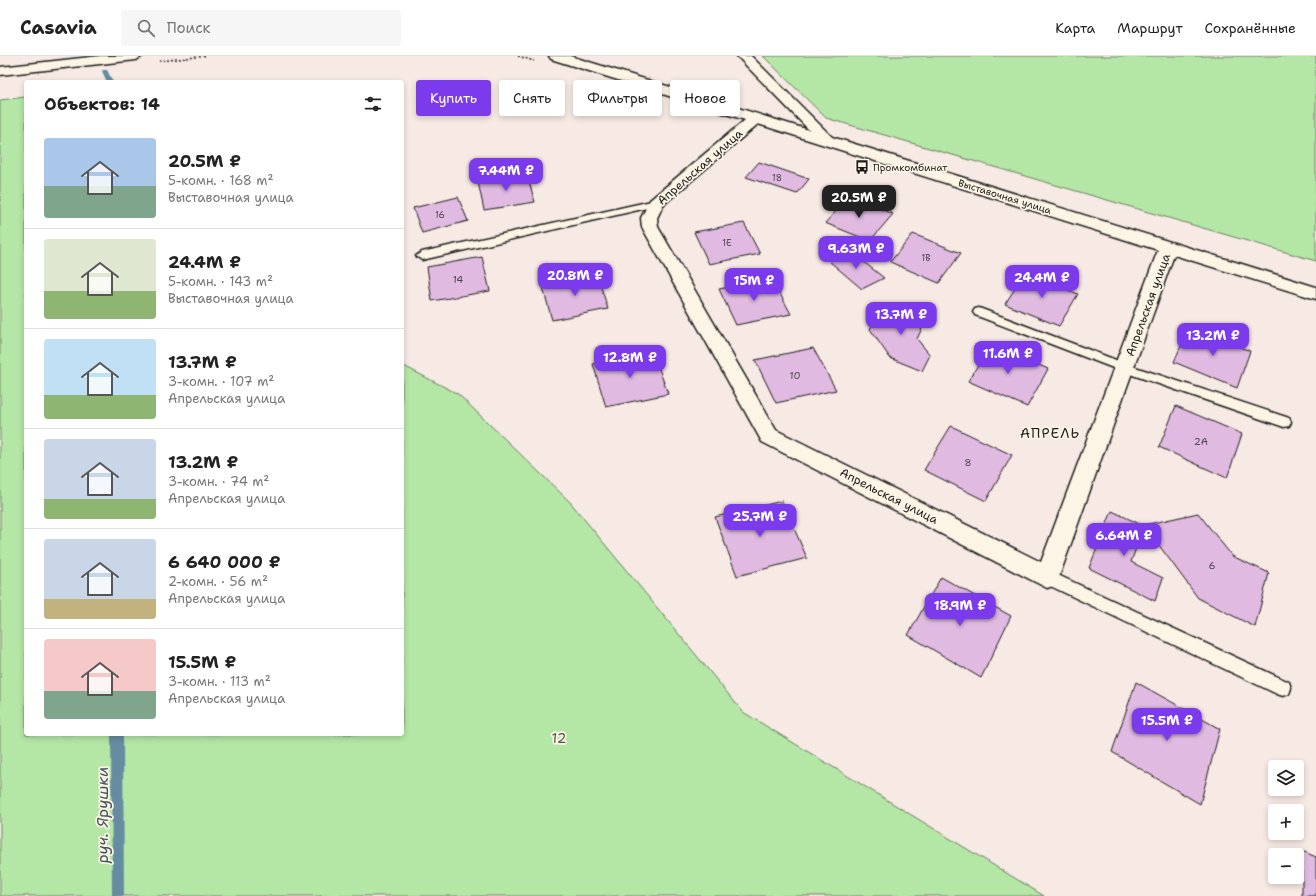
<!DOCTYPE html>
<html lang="ru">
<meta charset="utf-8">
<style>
:root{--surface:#fff;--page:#f6f6f6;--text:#222;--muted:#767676;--line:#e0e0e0;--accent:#7c3aed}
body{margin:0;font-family:"Shantell Sans",sans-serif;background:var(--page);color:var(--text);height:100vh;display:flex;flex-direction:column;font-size:15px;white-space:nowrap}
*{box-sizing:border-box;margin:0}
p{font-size:13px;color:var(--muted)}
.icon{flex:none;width:22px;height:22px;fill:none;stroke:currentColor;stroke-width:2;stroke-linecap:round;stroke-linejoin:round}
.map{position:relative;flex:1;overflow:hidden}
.sheet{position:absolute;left:24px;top:24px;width:380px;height:656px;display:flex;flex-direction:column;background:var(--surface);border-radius:4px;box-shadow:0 2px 6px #0003}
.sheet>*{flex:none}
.hud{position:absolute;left:416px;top:24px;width:380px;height:36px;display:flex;gap:8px}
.fabs{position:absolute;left:1268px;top:704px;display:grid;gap:8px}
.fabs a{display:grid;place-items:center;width:36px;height:36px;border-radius:4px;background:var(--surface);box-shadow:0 2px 6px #0003;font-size:20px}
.price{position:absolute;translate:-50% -34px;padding:0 9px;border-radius:8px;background:var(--accent);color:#fff;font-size:13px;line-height:26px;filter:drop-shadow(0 1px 2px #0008)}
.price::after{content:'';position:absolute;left:50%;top:24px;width:12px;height:9px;margin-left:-6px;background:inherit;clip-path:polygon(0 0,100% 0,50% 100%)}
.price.selected{background:#222;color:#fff}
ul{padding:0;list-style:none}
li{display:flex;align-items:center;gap:12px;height:100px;padding:0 20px}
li+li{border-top:1px solid var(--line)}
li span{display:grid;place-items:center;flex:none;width:112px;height:80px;border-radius:4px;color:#555}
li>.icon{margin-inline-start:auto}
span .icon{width:48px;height:48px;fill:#fffc;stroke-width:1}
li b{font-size:17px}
h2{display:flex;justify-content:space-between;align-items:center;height:48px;padding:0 20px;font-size:17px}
.chip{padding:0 14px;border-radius:4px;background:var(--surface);box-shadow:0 2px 6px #0003;font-size:14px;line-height:36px}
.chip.selected{background:var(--accent);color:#fff}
header{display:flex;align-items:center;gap:24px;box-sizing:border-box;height:56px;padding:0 20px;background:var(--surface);border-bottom:1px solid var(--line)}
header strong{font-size:19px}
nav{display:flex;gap:22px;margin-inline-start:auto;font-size:14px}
.search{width:280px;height:36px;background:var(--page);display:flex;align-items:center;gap:10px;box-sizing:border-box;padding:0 14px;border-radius:4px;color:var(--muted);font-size:15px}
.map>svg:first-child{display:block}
</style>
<header>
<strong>Casavia</strong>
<div class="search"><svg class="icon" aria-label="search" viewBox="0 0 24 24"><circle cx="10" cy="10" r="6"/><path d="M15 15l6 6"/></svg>Поиск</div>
<nav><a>Карта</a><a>Маршрут</a><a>Сохранённые</a></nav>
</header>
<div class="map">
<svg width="1316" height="840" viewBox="0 0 1316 840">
<rect width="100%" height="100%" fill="#f7e9e4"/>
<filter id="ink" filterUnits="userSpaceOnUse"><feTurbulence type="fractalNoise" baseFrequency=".025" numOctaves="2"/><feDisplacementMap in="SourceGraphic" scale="8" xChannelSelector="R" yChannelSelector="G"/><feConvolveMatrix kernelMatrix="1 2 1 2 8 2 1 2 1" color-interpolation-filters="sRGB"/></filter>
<g filter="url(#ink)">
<g fill="#b4e6a6" stroke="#688161">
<path d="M763 0H1316V205L826 62Z"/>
<path d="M26 41V678H402V309L458 338 570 446 743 656 1044 840H0V44Z"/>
</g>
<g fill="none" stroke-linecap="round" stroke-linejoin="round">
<g fill="#658ca0" fill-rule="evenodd">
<path d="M103 14H107L113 26H107L102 15Z"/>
<path d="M111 678H123L124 840H112Z"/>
</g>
</g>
<g fill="#e1bae2" stroke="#1c1c1c">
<path d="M759 106 809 123 797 138 746 121Z"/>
<path d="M527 119 535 146 484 154 478 126Z"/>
<path d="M458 141 468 165 422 177 413 152Z"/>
<path d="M849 141 893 158 870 185 825 167Z"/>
<path d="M744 167 760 198 709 208 694 176Z"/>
<path d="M913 178 961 197 939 227 890 206Z"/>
<path d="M850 195 884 222 862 233 829 205Z"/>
<path d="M482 201 490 235 432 245 427 211Z"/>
<path d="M1025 217 1078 238 1059 270 1005 248Z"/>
<path d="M597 218 608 253 552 264 542 228Z"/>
<path d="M772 223 791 258 736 269 719 233Z"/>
<path d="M915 250 924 268 917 283 930 299 922 315 890 302 870 273 881 253Z"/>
<path d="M1189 271 1250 295 1237 332 1174 306Z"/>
<path d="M991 288 1048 313 1027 351 968 325Z"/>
<path d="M813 292 836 334 776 347 755 304Z"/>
<path d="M653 296 668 338 606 351 593 308Z"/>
<path d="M1176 350 1242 378 1227 422 1159 391Z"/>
<path d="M951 370 1012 399 986 445 924 414Z"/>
<path d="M782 445 807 502 737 520 715 461Z"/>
<path d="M1112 455 1144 470 1131 506 1163 522 1155 545 1089 512Z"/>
<path d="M1198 457 1232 500 1269 517 1255 571 1198 542 1144 469Z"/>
<path d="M941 521 1011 560 981 622 908 579Z"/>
<path d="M1136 626 1220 673 1200 748 1112 696Z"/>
<path d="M1302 795 1316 801V840H1302Z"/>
</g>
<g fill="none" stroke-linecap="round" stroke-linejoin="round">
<defs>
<g id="service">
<path d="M656 144 660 145 661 147 660 149 422 204 416 200 422 196Z"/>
<path d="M979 252 1129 309 1289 362 1291 366 1289 370 1284 371 1121 315 975 259 973 256 975 253Z"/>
<path d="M1047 514 1289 626 1291 632 1289 638 1283 640 1277 638 1042 526 1039 521 1042 516Z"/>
</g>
<g id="minor">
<path d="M100 0H143L136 4 0 19V11Z"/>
<path d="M549 0H570L809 74 737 0H751L832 81 1316 231V243L1174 199 1059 521 1056 529 1047 532 762 386 642 171 641 162 650 144 745 64 551 3ZM758 68 1158 194 1041 506 776 374 658 171 657 162 663 149Z"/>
</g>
</defs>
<use href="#service" stroke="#1c1c1c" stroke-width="3"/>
<use href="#minor" stroke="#1c1c1c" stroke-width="3"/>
<g stroke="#1c1c1c" stroke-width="1.5" stroke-dasharray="2 2" stroke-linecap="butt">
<path d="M518 0 534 5"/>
<path d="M159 5 206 0"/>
</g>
<use href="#service" fill="#fcf5e5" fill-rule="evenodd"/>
<use href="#minor" fill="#fcf5e5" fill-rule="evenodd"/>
</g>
</g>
<defs>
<symbol id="bus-bare" viewBox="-9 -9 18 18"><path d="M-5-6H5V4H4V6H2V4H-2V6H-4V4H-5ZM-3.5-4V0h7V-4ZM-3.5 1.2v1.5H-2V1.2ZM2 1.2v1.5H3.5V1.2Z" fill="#1c1c1c" stroke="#fcf5e5" stroke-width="2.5" paint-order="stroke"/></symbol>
</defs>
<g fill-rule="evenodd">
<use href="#bus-bare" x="852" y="101" width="20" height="20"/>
</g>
<g text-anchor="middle" stroke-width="3.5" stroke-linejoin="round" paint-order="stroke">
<g font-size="9" fill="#4d444e">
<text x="777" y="125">18</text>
<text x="440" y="162">16</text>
<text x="727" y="190">1Е</text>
<text x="926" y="205">1В</text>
</g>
<g font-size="10" fill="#1c1c1c" stroke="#fcf5e5" text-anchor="start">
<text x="873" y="115">Промкомбинат</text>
</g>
<g font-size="10" fill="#1c1c1c" stroke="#fcf5e5">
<text transform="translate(1005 140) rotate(17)" y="4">Выставочная улица</text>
</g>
<g font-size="10" fill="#4d444e">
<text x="458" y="227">14</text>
<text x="795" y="323">10</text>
<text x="1201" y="389">2А</text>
<text x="968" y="410">8</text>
<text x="1212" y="513">6</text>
</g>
<g font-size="12" fill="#1c1c1c" stroke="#fcf5e5">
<text transform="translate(700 111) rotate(-41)" y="4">Апрельская улица</text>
<text transform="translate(1148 249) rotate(-70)" y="4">Апрельская улица</text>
<text transform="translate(889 440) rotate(27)" y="4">Апрельская улица</text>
</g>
<g font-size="14" letter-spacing="1" fill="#1c1c1c" stroke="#fcf5e5">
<text x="1050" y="382">АПРЕЛЬ</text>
</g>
<g font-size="14" fill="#4a5945" stroke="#fcf5e5">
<text x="559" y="687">12</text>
</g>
<g font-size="16" font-style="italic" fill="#41545e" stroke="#fcf5e5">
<text transform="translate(102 759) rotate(-90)" y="6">руч. Ярушки</text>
</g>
</g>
</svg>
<div class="fabs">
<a><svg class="icon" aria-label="layers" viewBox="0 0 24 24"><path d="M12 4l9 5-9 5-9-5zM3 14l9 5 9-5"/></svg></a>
<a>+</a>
<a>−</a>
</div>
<b class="price" style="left:506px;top:136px">7.44M ₽</b>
<b class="price selected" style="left:859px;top:163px">20.5M ₽</b>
<b class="price" style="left:856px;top:214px">9.63M ₽</b>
<b class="price" style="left:575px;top:241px">20.8M ₽</b>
<b class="price" style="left:1042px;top:243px">24.4M ₽</b>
<b class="price" style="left:754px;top:246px">15M ₽</b>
<b class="price" style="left:901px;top:280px">13.7M ₽</b>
<b class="price" style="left:1213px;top:301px">13.2M ₽</b>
<b class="price" style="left:1008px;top:319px">11.6M ₽</b>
<b class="price" style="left:630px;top:323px">12.8M ₽</b>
<b class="price" style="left:760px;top:482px">25.7M ₽</b>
<b class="price" style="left:1124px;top:501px">6.64M ₽</b>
<b class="price" style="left:960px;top:571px">18.9M ₽</b>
<b class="price" style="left:1167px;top:686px">15.5M ₽</b>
<div class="hud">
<a class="chip selected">Купить</a>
<a class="chip">Снять</a>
<a class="chip">Фильтры</a>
<a class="chip">Новое</a>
</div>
<section class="sheet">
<h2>Объектов: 14<svg class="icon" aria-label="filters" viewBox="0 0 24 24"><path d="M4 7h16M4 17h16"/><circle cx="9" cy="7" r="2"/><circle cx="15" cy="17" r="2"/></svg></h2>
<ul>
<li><span style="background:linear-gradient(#a9c7e8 60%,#7fa58c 0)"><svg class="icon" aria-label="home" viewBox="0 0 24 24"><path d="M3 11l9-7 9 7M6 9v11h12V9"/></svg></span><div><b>20.5M ₽</b><p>5-комн. · 168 m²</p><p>Выставочная улица</p></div></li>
<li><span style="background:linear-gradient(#dfe7d0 65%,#8fb573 0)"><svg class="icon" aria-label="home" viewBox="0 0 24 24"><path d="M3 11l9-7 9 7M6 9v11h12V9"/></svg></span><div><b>24.4M ₽</b><p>5-комн. · 143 m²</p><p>Выставочная улица</p></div></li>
<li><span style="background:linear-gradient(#bfe0f5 70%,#8fb573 0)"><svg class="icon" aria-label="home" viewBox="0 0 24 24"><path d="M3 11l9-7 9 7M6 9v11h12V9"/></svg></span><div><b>13.7M ₽</b><p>3-комн. · 107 m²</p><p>Апрельская улица</p></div></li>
<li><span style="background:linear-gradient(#c9d6e8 75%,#8fb573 0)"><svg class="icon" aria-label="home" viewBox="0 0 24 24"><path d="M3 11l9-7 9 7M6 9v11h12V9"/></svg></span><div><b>13.2M ₽</b><p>3-комн. · 74 m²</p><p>Апрельская улица</p></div></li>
<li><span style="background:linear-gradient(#c9d6e8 75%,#c2b280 0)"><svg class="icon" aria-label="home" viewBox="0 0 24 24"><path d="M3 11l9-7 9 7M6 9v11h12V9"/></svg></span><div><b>6 640 000 ₽</b><p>2-комн. · 56 m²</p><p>Апрельская улица</p></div></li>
<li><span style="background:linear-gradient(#f6c9c9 65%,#7fa58c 0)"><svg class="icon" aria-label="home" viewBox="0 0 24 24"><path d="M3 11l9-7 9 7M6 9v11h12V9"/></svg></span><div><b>15.5M ₽</b><p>3-комн. · 113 m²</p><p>Апрельская улица</p></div></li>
</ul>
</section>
</div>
